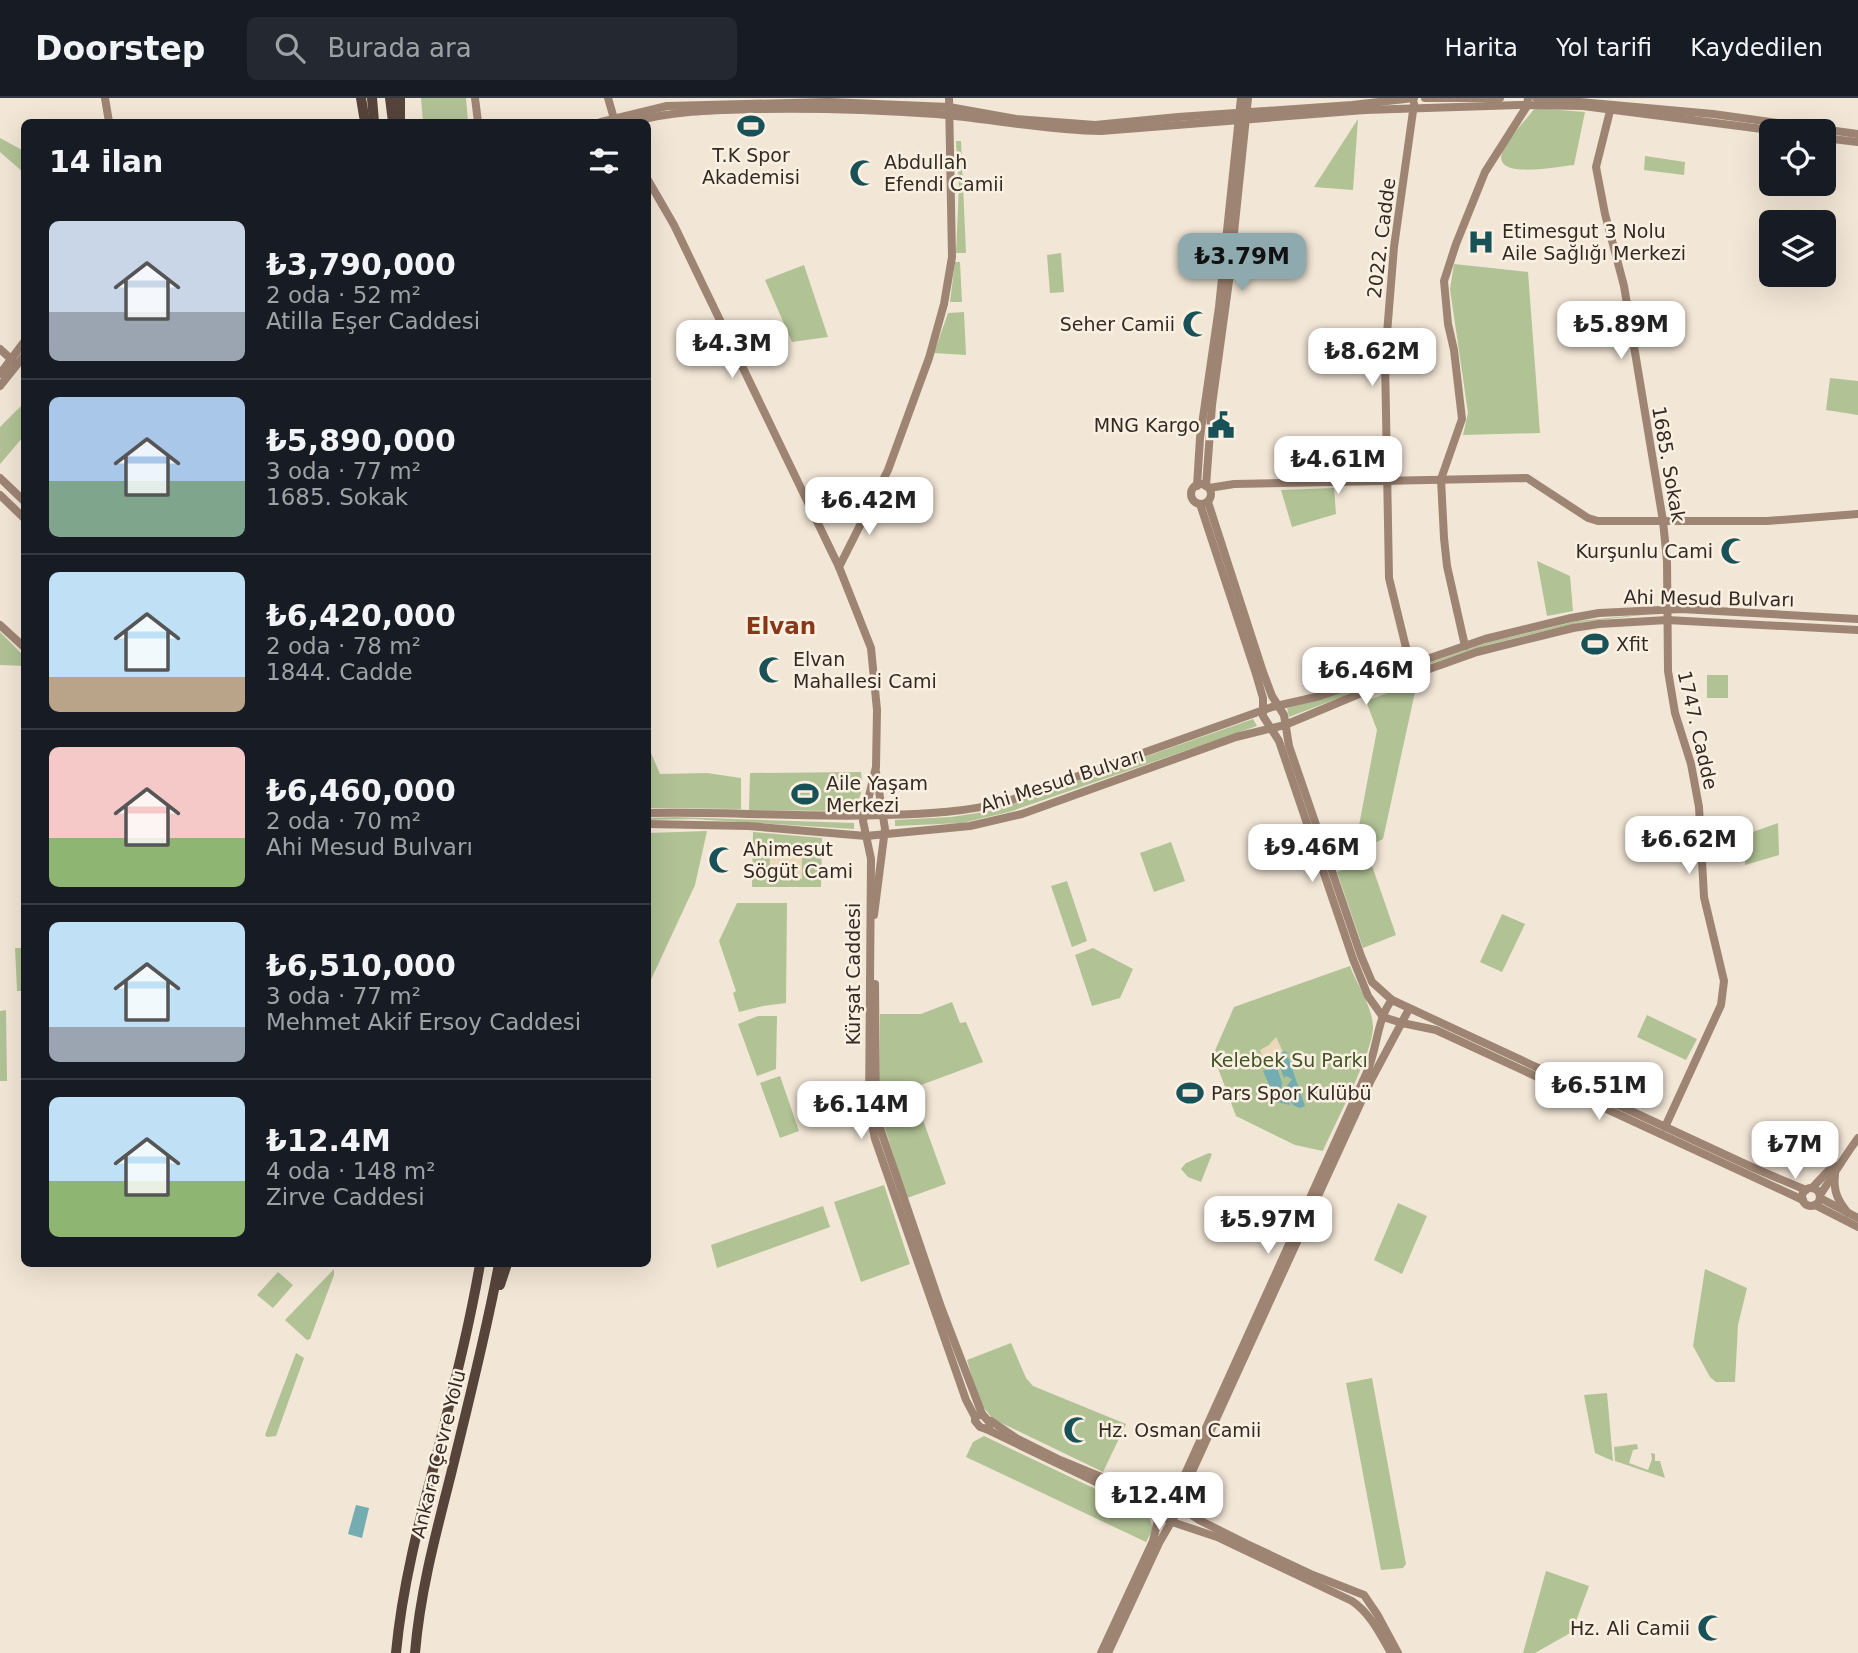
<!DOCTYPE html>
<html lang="tr">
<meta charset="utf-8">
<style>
:root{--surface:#171b24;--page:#242831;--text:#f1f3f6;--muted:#9ea1a6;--line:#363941;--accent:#8faaaf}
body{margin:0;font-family:"DejaVu Sans",sans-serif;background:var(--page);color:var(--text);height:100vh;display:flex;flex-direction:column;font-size:26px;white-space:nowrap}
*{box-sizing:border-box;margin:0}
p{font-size:23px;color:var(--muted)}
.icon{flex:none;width:38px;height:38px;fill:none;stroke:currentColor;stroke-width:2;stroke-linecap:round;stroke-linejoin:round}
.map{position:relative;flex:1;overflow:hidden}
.panel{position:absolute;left:21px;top:21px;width:630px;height:1148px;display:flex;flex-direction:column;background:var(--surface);border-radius:10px;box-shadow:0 7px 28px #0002}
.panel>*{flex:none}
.controls{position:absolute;left:1759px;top:21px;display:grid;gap:14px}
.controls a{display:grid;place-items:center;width:77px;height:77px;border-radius:10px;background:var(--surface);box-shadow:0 7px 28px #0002;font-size:35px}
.price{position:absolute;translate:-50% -60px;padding:0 16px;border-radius:14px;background:#fff;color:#222;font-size:23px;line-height:46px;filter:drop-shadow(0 2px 4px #0008)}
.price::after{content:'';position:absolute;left:50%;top:42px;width:21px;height:16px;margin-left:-10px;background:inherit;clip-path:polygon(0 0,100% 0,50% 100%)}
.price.on{background:var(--accent);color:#111}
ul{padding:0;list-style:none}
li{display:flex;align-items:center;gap:21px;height:175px;padding:0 28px}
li+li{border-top:2px solid var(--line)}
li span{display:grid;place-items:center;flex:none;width:196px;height:140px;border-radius:10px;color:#555}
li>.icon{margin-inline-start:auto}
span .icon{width:84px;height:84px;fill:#fffc;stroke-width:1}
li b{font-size:30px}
h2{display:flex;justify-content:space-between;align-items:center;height:84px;padding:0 28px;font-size:30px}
header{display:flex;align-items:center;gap:42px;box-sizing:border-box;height:98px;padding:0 35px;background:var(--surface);border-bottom:2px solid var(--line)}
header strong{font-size:33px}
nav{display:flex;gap:38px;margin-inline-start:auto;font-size:24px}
.search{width:490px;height:63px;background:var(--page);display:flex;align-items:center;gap:18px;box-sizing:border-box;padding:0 24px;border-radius:10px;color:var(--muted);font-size:26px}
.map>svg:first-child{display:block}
</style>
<header>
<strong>Doorstep</strong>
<div class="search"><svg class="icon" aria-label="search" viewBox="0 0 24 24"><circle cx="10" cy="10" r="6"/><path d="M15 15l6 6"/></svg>Burada ara</div>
<nav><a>Harita</a><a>Yol tarifi</a><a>Kaydedilen</a></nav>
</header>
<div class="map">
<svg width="1858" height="1555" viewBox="0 0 1858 1555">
<rect width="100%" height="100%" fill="#f2e6d6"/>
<g fill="#b1c295">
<path d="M421 0H466L468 24H423Z"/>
<path d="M1535 10 1585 14 1574 67C1559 68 1486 84 1504 50 1512 36 1525 23 1535 10Z"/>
<path d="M1358 21 1353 92 1314 89Z"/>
<path d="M0 40 24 53V75L0 54Z"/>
<path d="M956 43H961L966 155H956L959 88Z"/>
<path d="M1645 58 1685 64 1684 77 1644 72Z"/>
<path d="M1061 155 1064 194 1050 195 1047 157Z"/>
<path d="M955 164H960L962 204H950Z"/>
<path d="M1454 166 1528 174 1540 335 1463 337 1468 315 1450 191Z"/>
<path d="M804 167 828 239 792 244 765 182Z"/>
<path d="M964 214 966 257 934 255 948 215Z"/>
<path d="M1830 280 1858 283V317L1826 312Z"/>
<path d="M22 307 24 309V338L0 366V329Z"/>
<path d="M1334 390 1336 416 1292 429 1281 392Z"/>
<path d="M1537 463 1570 478 1573 513 1547 518Z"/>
<path d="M1659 515 1582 524 1487 547 1418 570 1417 569 1486 545 1577 523Z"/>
<path d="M0 534 24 558V568L0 567Z"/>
<path d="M1401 574 1402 576 1289 619 1287 610Z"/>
<rect x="1707" y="577" width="21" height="23"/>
<path d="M1412 586 1415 594 1383 741 1358 753 1355 749 1377 632 1366 603Z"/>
<path d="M1253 621 1257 628 1009 714 962 725 895 728V722L951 719 990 713Z"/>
<path d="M648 648 660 676 707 675 741 680V711L648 710Z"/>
<path d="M861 674C863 692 863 703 846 713L749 712 750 675Z"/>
<path d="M674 719 854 725V731L693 721 648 722V720Z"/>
<path d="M1778 725 1779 757 1745 767 1747 736Z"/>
<path d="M707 733 695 787 648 888V735Z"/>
<path d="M753 734 822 740 821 789H752Z"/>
<path d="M1171 744 1185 783 1154 794 1140 755Z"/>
<path d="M1370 762 1396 837 1363 850 1337 774Z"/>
<path d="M1067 783 1087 843 1072 849 1051 788Z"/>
<path d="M737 805H787L786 905 763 908 739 914 733 895 736 893 719 843Z"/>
<path d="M1502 816 1525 826 1502 874 1480 864Z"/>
<path d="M15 850H24V893H17Z"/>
<path d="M1093 850 1133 871 1120 900 1092 908 1075 857Z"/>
<path d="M1350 868C1357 887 1372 908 1373 928 1374 953 1334 1027 1323 1053L1295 1047 1236 1018 1213 957 1234 909Z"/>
<path d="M952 904 960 925 966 924 983 964 921 987 880 994V916H921Z"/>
<path d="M6 912 7 983H0V913Z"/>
<path d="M1647 917 1697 941 1686 962 1637 939Z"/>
<path d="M758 918H777L776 971 757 978 738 926Z"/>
<path d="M780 978 799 1033 780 1040 760 985Z"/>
<path d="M914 997 946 1086 907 1100 885 1030 881 1002Z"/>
<path d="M1209 1055 1212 1056 1201 1084 1188 1079 1181 1071 1186 1065Z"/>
<path d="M884 1087 910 1166 861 1184 834 1104Z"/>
<path d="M1398 1105 1427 1118 1402 1176 1374 1162Z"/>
<path d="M823 1108 830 1129 717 1170 711 1147Z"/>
<path d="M334 1171V1177L310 1241 307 1242 285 1222Z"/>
<path d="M1705 1171 1747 1190 1738 1227 1735 1284H1716L1710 1279 1693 1248Z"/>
<path d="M278 1174 293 1187 273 1210 257 1197Z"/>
<path d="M1011 1245 1026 1280 1033 1288 1126 1326 1103 1374 993 1321 979 1304 967 1262Z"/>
<path d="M296 1255 304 1260 276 1338 267 1339 265 1337Z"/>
<path d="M1372 1280 1406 1466 1403 1470 1381 1472 1346 1285Z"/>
<path d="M1607 1295 1613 1363 1595 1355 1584 1297Z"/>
<path d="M984 1338 1148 1416 1153 1431 1146 1444 966 1359 973 1344Z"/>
<path d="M1637 1346 1638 1351 1633 1352 1629 1365 1648 1372 1652 1361 1651 1355 1655 1356V1363H1660L1665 1380 1615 1363 1614 1349Z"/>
<path d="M1546 1473 1589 1488 1572 1534 1535 1555H1523Z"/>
</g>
<g fill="#ebd8bb">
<rect x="770" y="748" width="32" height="33"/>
<path d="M1276 939 1283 954 1275 969 1267 971 1260 952 1269 947Z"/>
</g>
<g fill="#73acb1">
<path d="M1286 953 1305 1008 1300 1010 1293 1007 1286 989 1292 981 1286 978 1284 980 1278 963 1282 954Z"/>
<path d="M1276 966 1282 985 1281 993 1284 991 1290 1007 1277 1004 1263 973 1275 969Z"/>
<path d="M356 1407 369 1410 362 1440 348 1436Z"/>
</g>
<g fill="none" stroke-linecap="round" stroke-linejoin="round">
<g stroke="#9e8473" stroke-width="8">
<path d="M105 0 109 24"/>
<path d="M475 0 478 24"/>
<path d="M608 0 615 24"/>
<path d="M1425 0H1500"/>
<path d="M1536 0 1713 16 1858 36"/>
<path d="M1610 13 1596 69 1605 116 1624 188 1663 423 1667 463 1668 573 1675 615 1691 666 1699 709 1704 799 1724 883 1721 907 1665 1029"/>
<path d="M601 24 667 8 829 4 949 9 1016 21 1095 27 1178 19 1352 7 1414 0"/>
<path d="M633 24C675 12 718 12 760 11 819 10 878 12 936 16 992 21 1045 32 1101 33L1365 12 1519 7 1583 8 1778 33"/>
<path d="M1824 40 1858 44"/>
<path d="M648 82 674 127 839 469 871 550 877 612 876 669 863 723 871 761 869 1011 875 1041 966 1302 975 1319"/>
<path d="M0 251 12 262"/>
<path d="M0 276 24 244"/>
<path d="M0 288 24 258"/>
<path d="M0 380 24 403"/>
<circle cx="1201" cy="396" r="10"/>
<path d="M1197 388 1200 340 1219 209 1241 0"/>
<path d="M1206 388 1212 307 1229 183 1248 0"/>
<path d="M1209 390 1234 386 1527 380 1588 420 1598 423H1767L1858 416"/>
<path d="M0 397 24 420"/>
<path d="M1208 404 1263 574 1272 598 1284 617 1289 648 1361 858 1372 884 1392 902 1756 1071 1806 1092"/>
<path d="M1200 406 1256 576 1263 600V618L1279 643 1353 861 1368 898 1383 919 1402 925 1436 932 1803 1102"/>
<path d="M839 469 888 372 929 260 944 206 952 159 949 0"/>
<path d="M0 527 24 549"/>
<path d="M1465 548 1447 468 1444 440 1441 381 1462 321 1454 252 1448 226 1444 183 1456 146 1485 74 1527 8 1528 0"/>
<path d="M1411 570 1389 480 1385 260 1394 149 1414 6"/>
<path d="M648 715C727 713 806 720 885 717 927 716 968 714 1008 703L1272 609 1320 598 1485 541 1571 520 1599 515 1681 511 1858 521"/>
<path d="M648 726 748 728 866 738 970 728 1022 716 1236 639 1285 627 1359 596 1477 554 1573 530 1599 526 1667 522 1858 532"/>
<path d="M874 817 885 731 876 674"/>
<path d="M875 886 876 1001 880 1030 941 1209 982 1316"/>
<path d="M1835 1077C1833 1093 1838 1103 1848 1115"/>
<path d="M1812 1090 1829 1072 1837 1068"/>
<circle cx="1811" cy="1099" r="9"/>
<path d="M1820 1097C1833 1078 1844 1059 1858 1040"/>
<path d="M1820 1100 1858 1120"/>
<path d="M1815 1107 1858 1129"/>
<path d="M982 1316 991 1326 986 1331 980 1329 975 1323V1319Z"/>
<path d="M991 1323 1016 1340 1060 1362 1150 1399 1175 1406 1199 1422 1247 1446 1313 1477 1364 1497 1377 1516 1398 1555"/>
<path d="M986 1331 1150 1410 1172 1424 1217 1439 1352 1503C1371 1516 1380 1536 1391 1555"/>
<path d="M1101 1555 1153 1443 1159 1418 1186 1374 1367 974C1377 952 1377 920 1392 902"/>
<path d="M1108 1555 1159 1445 1180 1409 1190 1378 1371 982 1409 911"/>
</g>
<g stroke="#56443b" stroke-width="10">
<path d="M361 0 365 24"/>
<path d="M372 0 374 24"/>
<path d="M390 0 393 24"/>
<path d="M400 0V24"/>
<path d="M500 1187 507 1166"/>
<path d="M396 1555C402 1489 419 1424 436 1360 452 1295 469 1231 480 1166"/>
<path d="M415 1555C420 1494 436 1435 451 1376 468 1306 486 1236 499 1166"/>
</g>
</g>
<defs>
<symbol id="stadium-bare" viewBox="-9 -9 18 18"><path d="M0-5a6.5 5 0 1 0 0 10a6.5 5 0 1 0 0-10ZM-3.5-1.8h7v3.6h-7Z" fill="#185158" stroke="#faf0e2" stroke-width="2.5" paint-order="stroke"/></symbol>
<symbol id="mosque-bare" viewBox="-9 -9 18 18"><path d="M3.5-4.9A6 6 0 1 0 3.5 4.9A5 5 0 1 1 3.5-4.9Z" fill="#185158" stroke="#faf0e2" stroke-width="2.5" paint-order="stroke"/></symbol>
<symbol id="hospital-bare" viewBox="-9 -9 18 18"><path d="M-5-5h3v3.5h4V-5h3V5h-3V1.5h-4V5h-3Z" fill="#185158" stroke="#faf0e2" stroke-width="2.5" paint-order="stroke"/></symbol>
<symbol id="civic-bare" viewBox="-9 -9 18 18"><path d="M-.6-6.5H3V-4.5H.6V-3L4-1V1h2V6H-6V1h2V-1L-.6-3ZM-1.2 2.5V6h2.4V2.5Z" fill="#185158" stroke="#faf0e2" stroke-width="2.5" paint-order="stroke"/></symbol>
</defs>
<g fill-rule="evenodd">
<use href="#stadium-bare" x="732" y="9" width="38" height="38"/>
<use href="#mosque-bare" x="844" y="56" width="38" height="38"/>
<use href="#hospital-bare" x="1462" y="125" width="38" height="38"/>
<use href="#mosque-bare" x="1177" y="207" width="38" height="38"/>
<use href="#civic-bare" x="1202" y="308" width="38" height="38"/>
<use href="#mosque-bare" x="1715" y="434" width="38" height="38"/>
<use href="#stadium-bare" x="1576" y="527" width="38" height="38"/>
<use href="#mosque-bare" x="753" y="553" width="38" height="38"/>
<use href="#stadium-bare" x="786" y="677" width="38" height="38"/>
<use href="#mosque-bare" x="703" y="743" width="38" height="38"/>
<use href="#stadium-bare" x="1171" y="976" width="38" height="38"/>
<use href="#mosque-bare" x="1058" y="1313" width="38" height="38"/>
<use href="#mosque-bare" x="1692" y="1511" width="38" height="38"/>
</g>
<g text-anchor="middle" stroke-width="5" stroke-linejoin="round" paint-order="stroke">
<g font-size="19" fill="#342a24" stroke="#faf0e2" text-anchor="start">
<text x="751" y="64" text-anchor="middle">T.K Spor<tspan x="751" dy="22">Akademisi</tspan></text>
<text x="884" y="71">Abdullah<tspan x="884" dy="22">Efendi Camii</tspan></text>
<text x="1502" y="140">Etimesgut 3 Nolu<tspan x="1502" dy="22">Aile Sağlığı Merkezi</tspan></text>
<text x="1175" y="233" text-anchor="end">Seher Camii</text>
<text x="1200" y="334" text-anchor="end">MNG Kargo</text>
<text x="1713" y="460" text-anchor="end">Kurşunlu Cami</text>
<text x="1616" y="553">Xfit</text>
<text x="793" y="568">Elvan<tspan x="793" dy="22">Mahallesi Cami</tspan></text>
<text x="826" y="692">Aile Yaşam<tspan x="826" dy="22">Merkezi</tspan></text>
<text x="743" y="758">Ahimesut<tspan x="743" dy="22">Sögüt Cami</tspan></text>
<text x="1211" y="1002">Pars Spor Kulübü</text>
<text x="1098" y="1339">Hz. Osman Camii</text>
<text x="1690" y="1537" text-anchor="end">Hz. Ali Camii</text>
</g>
<g font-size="19" fill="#342a24" stroke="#faf0e2">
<text transform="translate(1381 140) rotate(-83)" y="7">2022. Cadde</text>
<text transform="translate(1669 366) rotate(80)" y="7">1685. Sokak</text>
<text transform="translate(1709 500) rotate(1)" y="7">Ahi Mesud Bulvarı</text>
<text transform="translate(1698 632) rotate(77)" y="7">1747. Cadde</text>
<text transform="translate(1062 682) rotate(-18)" y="7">Ahi Mesud Bulvarı</text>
<text transform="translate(853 876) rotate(-90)" y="7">Kürşat Caddesi</text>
<text transform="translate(438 1356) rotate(-76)" y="7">Ankara Çevre Yolu</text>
</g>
<g font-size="19" fill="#425427" stroke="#faf0e2">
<text x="1289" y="969">Kelebek Su Parkı</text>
</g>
<g font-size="23" font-weight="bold" fill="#883719" stroke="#faf0e2">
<text x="781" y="536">Elvan</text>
</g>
</g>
</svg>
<div class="controls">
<a><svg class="icon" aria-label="locate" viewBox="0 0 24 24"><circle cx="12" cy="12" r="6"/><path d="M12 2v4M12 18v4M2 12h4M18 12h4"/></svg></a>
<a><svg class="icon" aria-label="layers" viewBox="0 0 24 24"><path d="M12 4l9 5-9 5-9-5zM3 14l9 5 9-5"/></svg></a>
</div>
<b class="price on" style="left:1242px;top:195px">₺3.79M</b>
<b class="price" style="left:1621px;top:263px">₺5.89M</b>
<b class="price" style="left:732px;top:282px">₺4.3M</b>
<b class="price" style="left:1372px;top:290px">₺8.62M</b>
<b class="price" style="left:1338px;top:398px">₺4.61M</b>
<b class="price" style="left:869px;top:439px">₺6.42M</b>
<b class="price" style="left:1366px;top:609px">₺6.46M</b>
<b class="price" style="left:1689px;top:778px">₺6.62M</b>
<b class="price" style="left:1312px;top:786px">₺9.46M</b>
<b class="price" style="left:1599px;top:1024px">₺6.51M</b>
<b class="price" style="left:861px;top:1043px">₺6.14M</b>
<b class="price" style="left:1795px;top:1083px">₺7M</b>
<b class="price" style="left:1268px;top:1158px">₺5.97M</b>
<b class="price" style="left:1159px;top:1434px">₺12.4M</b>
<section class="panel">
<h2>14 ilan<svg class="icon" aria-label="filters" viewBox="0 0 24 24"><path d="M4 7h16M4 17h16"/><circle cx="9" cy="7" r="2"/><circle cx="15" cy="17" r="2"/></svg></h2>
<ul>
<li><span style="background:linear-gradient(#c9d6e8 65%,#9aa5b1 0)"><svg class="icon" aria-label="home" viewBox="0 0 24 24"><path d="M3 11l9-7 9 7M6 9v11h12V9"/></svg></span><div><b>₺3,790,000</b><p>2 oda · 52 m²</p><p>Atilla Eşer Caddesi</p></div></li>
<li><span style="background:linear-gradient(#a9c7e8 60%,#7fa58c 0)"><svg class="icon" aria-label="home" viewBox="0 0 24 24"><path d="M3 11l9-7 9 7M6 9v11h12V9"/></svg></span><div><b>₺5,890,000</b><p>3 oda · 77 m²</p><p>1685. Sokak</p></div></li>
<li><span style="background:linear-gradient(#bfe0f5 75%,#b9a48a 0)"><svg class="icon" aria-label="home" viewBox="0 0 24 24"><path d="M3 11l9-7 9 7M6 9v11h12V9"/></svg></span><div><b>₺6,420,000</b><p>2 oda · 78 m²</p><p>1844. Cadde</p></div></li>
<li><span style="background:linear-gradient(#f6c9c9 65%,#8fb573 0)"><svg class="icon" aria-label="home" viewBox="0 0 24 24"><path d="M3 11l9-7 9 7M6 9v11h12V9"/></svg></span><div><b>₺6,460,000</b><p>2 oda · 70 m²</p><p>Ahi Mesud Bulvarı</p></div></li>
<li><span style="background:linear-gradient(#bfe0f5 75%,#9aa5b1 0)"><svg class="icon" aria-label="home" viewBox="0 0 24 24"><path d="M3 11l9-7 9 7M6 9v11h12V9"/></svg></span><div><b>₺6,510,000</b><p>3 oda · 77 m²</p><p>Mehmet Akif Ersoy Caddesi</p></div></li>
<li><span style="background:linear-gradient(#bfe0f5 60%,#8fb573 0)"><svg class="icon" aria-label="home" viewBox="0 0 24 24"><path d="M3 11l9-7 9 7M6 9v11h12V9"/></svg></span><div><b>₺12.4M</b><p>4 oda · 148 m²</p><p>Zirve Caddesi</p></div></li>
</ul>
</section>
</div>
